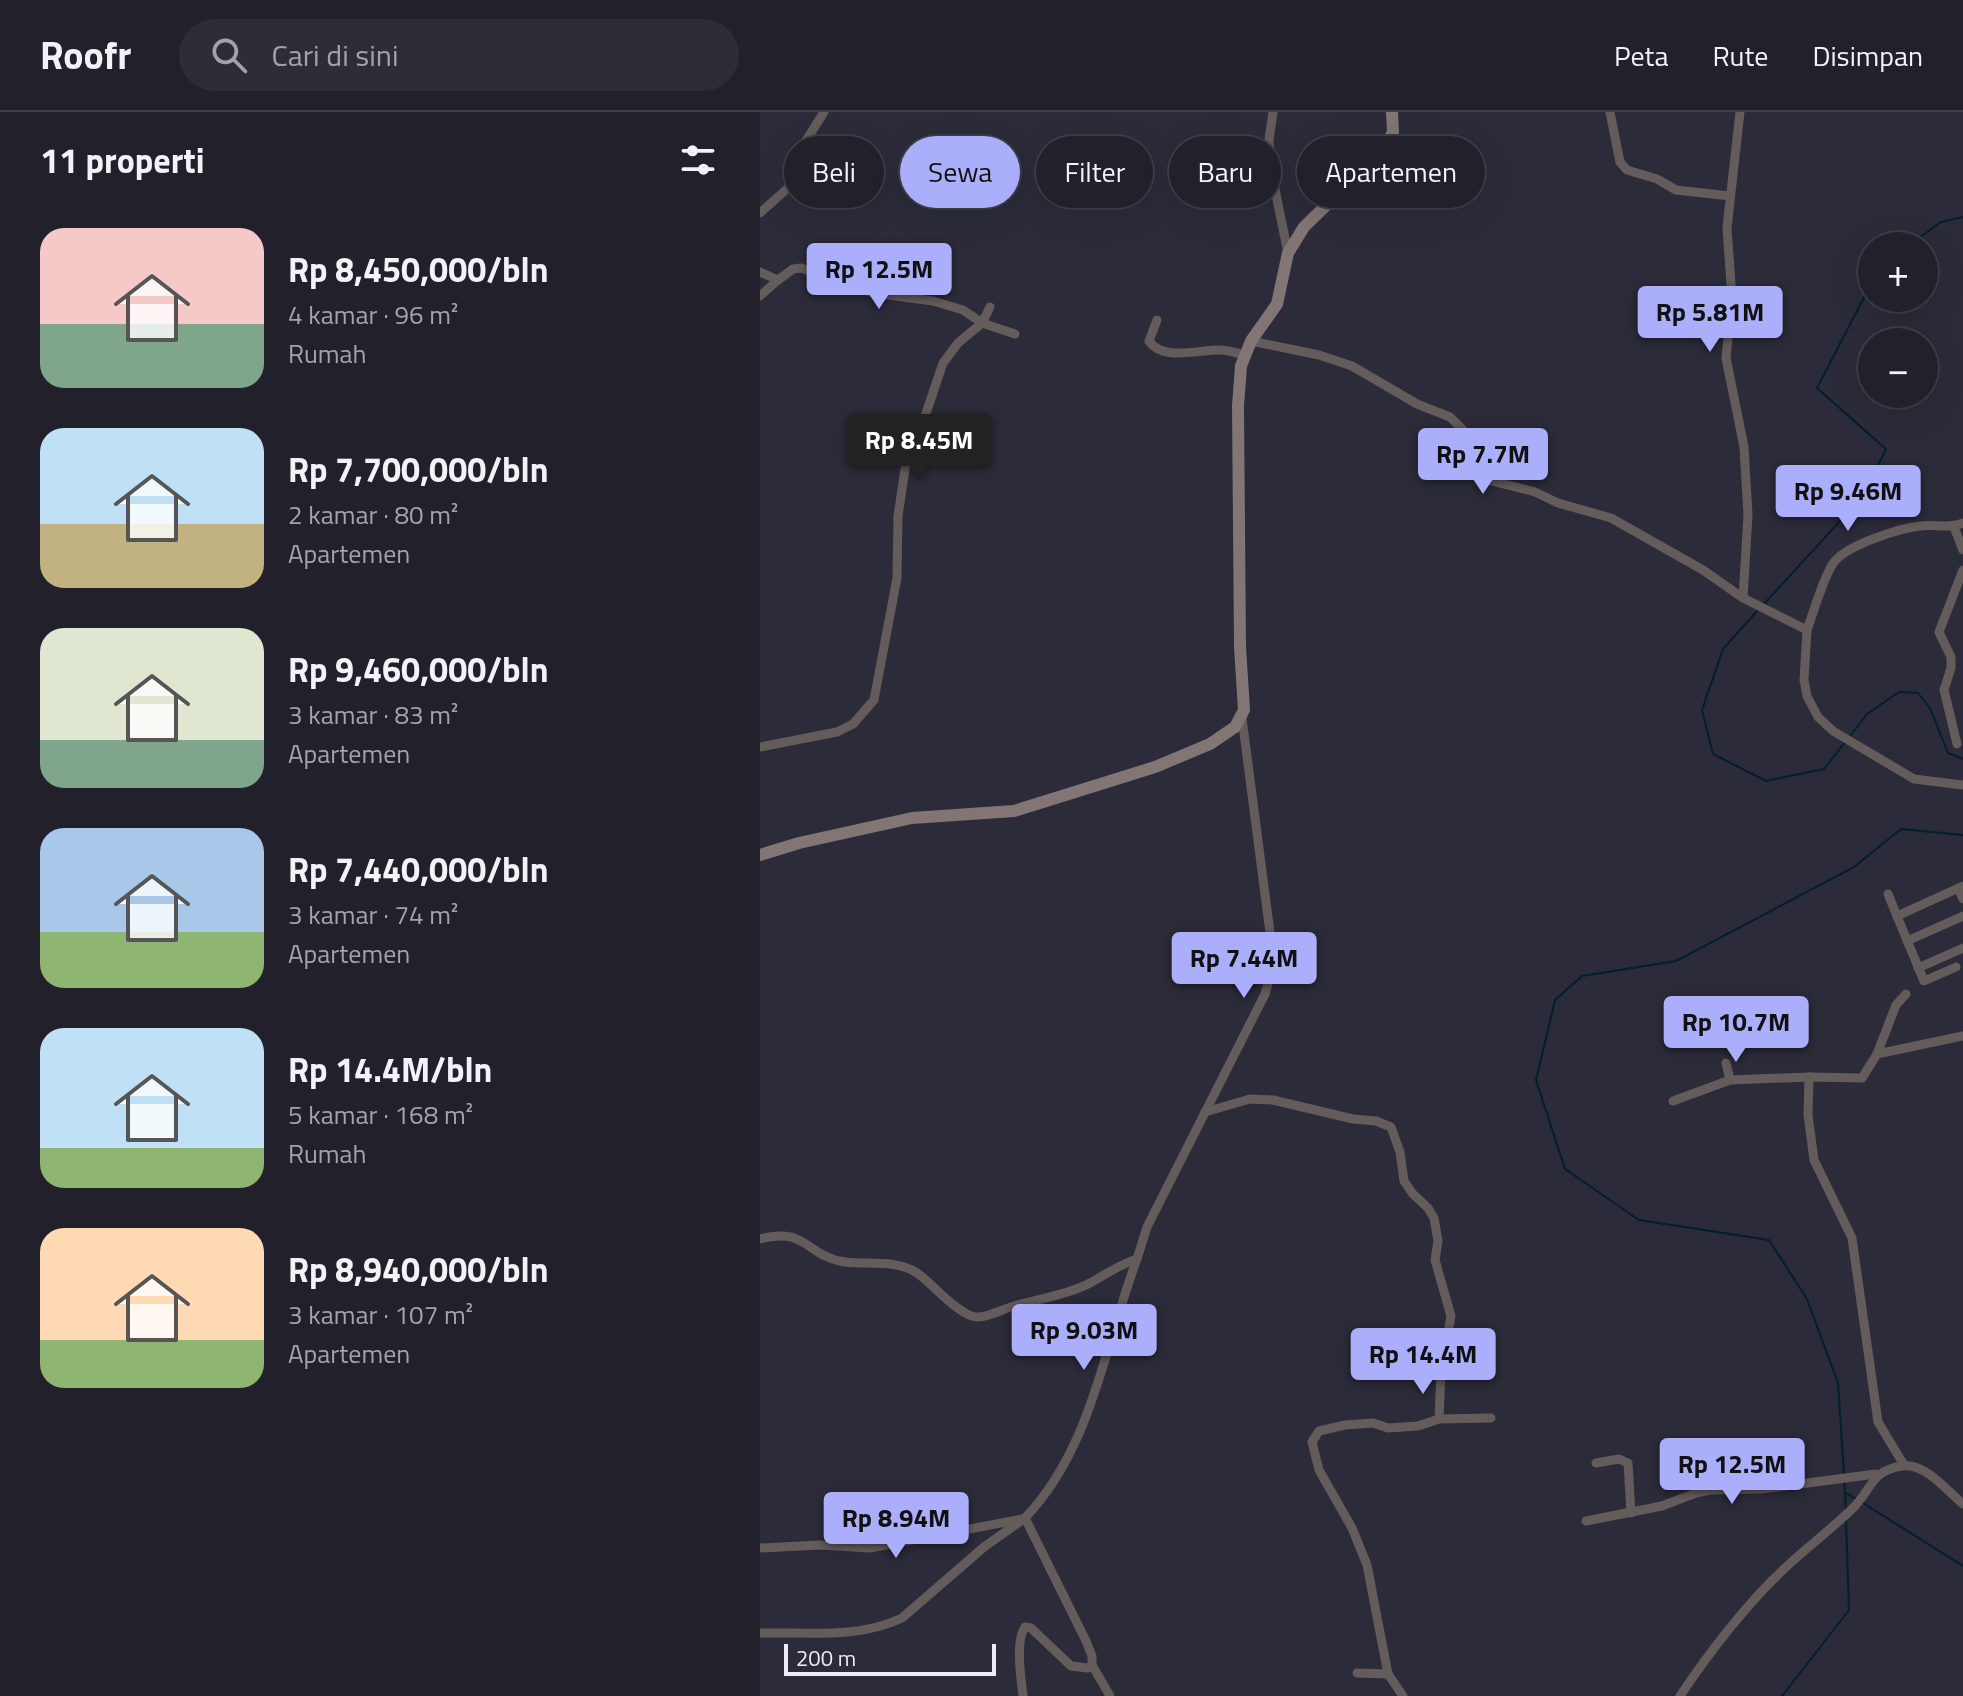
<!DOCTYPE html>
<html lang="id">
<meta charset="utf-8">
<style>
:root{--surface:#21202b;--page:#2d2d37;--text:#f1f3f6;--muted:#a2a3a9;--line:#3e3e47;--accent:#abaffb}
body{margin:0;font-family:"Titillium Web",sans-serif;background:var(--page);color:var(--text);height:100vh;display:flex;flex-direction:column;font-size:30px;white-space:nowrap}
*{box-sizing:border-box;margin:0}
p{font-size:26px;color:var(--muted)}
.icon{flex:none;width:44px;height:44px;fill:none;stroke:currentColor;stroke-width:2;stroke-linecap:round;stroke-linejoin:round}
.map{position:relative;flex:1;overflow:hidden}
.details{display:flex;flex-direction:column;background:var(--surface);width:760px}
.details>*{flex:none}
.hud{position:absolute;left:24px;top:24px;width:760px;height:72px;display:flex;gap:16px}
.controls{position:absolute;left:1098px;top:120px;display:grid;gap:16px}
.controls a{display:grid;place-items:center;width:80px;height:80px;border-radius:50%;background:var(--surface);box-shadow:0 8px 32px #0002,0 0 0 2px var(--line);font-size:40px}
.scale{position:absolute;left:24px;bottom:20px;width:212px;box-sizing:border-box;padding-left:8px;border:4px solid #eeedf6;border-top:0;font-size:22px;line-height:28px;white-space:nowrap;color:#eeedf6;-webkit-text-stroke:6px #2c2b39;paint-order:stroke}
.price{position:absolute;translate:-50% -68px;padding:0 18px;border-radius:8px;background:var(--accent);color:#111;font-size:26px;line-height:52px;filter:drop-shadow(0 2px 4px #0008)}
.price::after{content:'';position:absolute;left:50%;top:48px;width:24px;height:18px;margin-left:-12px;background:inherit;clip-path:polygon(0 0,100% 0,50% 100%)}
.price.active{background:#222;color:#fff}
ul{padding:0;list-style:none}
li{display:flex;align-items:center;gap:24px;height:200px;padding:0 40px}
li span{display:grid;place-items:center;flex:none;width:224px;height:160px;border-radius:24px;color:#555}
li>.icon{margin-inline-start:auto}
span .icon{width:96px;height:96px;fill:#fffc;stroke-width:1}
li b{font-size:34px}
h2{display:flex;justify-content:space-between;align-items:center;height:96px;padding:0 40px;font-size:34px}
.chip{padding:0 28px;border-radius:36px;background:var(--surface);box-shadow:0 8px 32px #0002,0 0 0 2px var(--line);font-size:28px;line-height:72px}
.chip.active{background:var(--accent);color:#111}
header{display:flex;align-items:center;gap:48px;box-sizing:border-box;height:112px;padding:0 40px;background:var(--surface);border-bottom:2px solid var(--line)}
header strong{font-size:38px}
nav{display:flex;gap:44px;margin-inline-start:auto;font-size:28px}
.search{width:560px;height:72px;background:var(--page);display:flex;align-items:center;gap:20px;box-sizing:border-box;padding:0 28px;border-radius:44px;color:var(--muted);font-size:30px}
main{display:flex;flex:1;min-height:0}
.map>svg:first-child{display:block}
</style>
<header>
<strong>Roofr</strong>
<div class="search"><svg class="icon" aria-label="search" viewBox="0 0 24 24"><circle cx="10" cy="10" r="6"/><path d="M15 15l6 6"/></svg>Cari di sini</div>
<nav><a>Peta</a><a>Rute</a><a>Disimpan</a></nav>
</header>
<main>
<section class="details">
<h2>11 properti<svg class="icon" aria-label="filters" viewBox="0 0 24 24"><path d="M4 7h16M4 17h16"/><circle cx="9" cy="7" r="2"/><circle cx="15" cy="17" r="2"/></svg></h2>
<ul>
<li><span style="background:linear-gradient(#f6c9c9 60%,#7fa58c 0)"><svg class="icon" aria-label="home" viewBox="0 0 24 24"><path d="M3 11l9-7 9 7M6 9v11h12V9"/></svg></span><div><b>Rp 8,450,000/bln</b><p>4 kamar · 96 m²</p><p>Rumah</p></div></li>
<li><span style="background:linear-gradient(#bfe0f5 60%,#c2b280 0)"><svg class="icon" aria-label="home" viewBox="0 0 24 24"><path d="M3 11l9-7 9 7M6 9v11h12V9"/></svg></span><div><b>Rp 7,700,000/bln</b><p>2 kamar · 80 m²</p><p>Apartemen</p></div></li>
<li><span style="background:linear-gradient(#dfe7d0 70%,#7fa58c 0)"><svg class="icon" aria-label="home" viewBox="0 0 24 24"><path d="M3 11l9-7 9 7M6 9v11h12V9"/></svg></span><div><b>Rp 9,460,000/bln</b><p>3 kamar · 83 m²</p><p>Apartemen</p></div></li>
<li><span style="background:linear-gradient(#a9c7e8 65%,#8fb573 0)"><svg class="icon" aria-label="home" viewBox="0 0 24 24"><path d="M3 11l9-7 9 7M6 9v11h12V9"/></svg></span><div><b>Rp 7,440,000/bln</b><p>3 kamar · 74 m²</p><p>Apartemen</p></div></li>
<li><span style="background:linear-gradient(#bfe0f5 75%,#8fb573 0)"><svg class="icon" aria-label="home" viewBox="0 0 24 24"><path d="M3 11l9-7 9 7M6 9v11h12V9"/></svg></span><div><b>Rp 14.4M/bln</b><p>5 kamar · 168 m²</p><p>Rumah</p></div></li>
<li><span style="background:linear-gradient(#ffd9b3 70%,#8fb573 0)"><svg class="icon" aria-label="home" viewBox="0 0 24 24"><path d="M3 11l9-7 9 7M6 9v11h12V9"/></svg></span><div><b>Rp 8,940,000/bln</b><p>3 kamar · 107 m²</p><p>Apartemen</p></div></li>
</ul>
</section>
<div class="map">
<svg width="1203" height="1584" viewBox="0 0 1203 1584">
<rect width="100%" height="100%" fill="#2c2b39"/>
<g fill="none" stroke-linecap="round" stroke-linejoin="round">
<g stroke="#012028" stroke-width="2">
<path d="M1148 134 1181 110 1203 105"/>
<path d="M1003 493 1102 385 1126 337 1057 276 1112 170"/>
<path d="M999 497 963 537 942 598 953 642 1006 669 1064 657 1086 629"/>
<path d="M1090 624 1107 602 1139 580 1158 581 1170 596 1188 641 1203 647"/>
<path d="M1084 1362 1078 1271 1047 1187 1009 1128 879 1108 805 1057 776 968 795 888 822 864 916 849 1094 755 1141 717 1203 723"/>
<path d="M1084 1368 1086 1398"/>
<path d="M1086 1381 1098 1388"/>
<path d="M1103 1391 1203 1454"/>
<path d="M1022 1584 1089 1498 1086 1408"/>
</g>
<g stroke="#645c5a" stroke-width="9">
<path d="M513 0 509 28 511 58 528 141"/>
<path d="M850 0 860 50 867 58 897 67 916 78 970 84"/>
<path d="M980 0 967 116 972 186 966 246 984 335 988 403 983 486"/>
<path d="M28 76 46 68"/>
<path d="M0 101 28 76 35 46 64 0"/>
<path d="M0 160 18 168 33 157 41 156 113 181 173 189 203 198 222 211 255 222"/>
<path d="M0 184 18 168"/>
<path d="M397 208 389 229C402 249 438 238 458 238 467 238 475 240 484 243"/>
<path d="M491 229 559 243 592 254 657 292 690 305 703 318 705 355 708 360 720 366 775 380 798 391 851 406 943 458 983 486 1047 518 1044 568 1047 584 1058 605 1073 619 1154 667 1203 673"/>
<path d="M1194 415 1203 438"/>
<path d="M1047 518C1053 502 1065 460 1075 449 1088 433 1140 416 1160 414 1175 412 1189 417 1203 411"/>
<path d="M1197 632 1184 578 1191 556V545L1179 520 1203 458"/>
<path d="M0 635 77 620 93 612 114 588 137 466 138 404 147 344 161 316 183 251 198 231 222 211 230 195"/>
<path d="M1198 776 1203 787"/>
<path d="M1128 782 1137 804"/>
<path d="M1147 829 1203 804"/>
<path d="M1196 855 1164 869 1137 804 1203 774"/>
<path d="M1158 856 1203 836"/>
<path d="M1117 942 1136 893 1146 882"/>
<path d="M966 951 970 968"/>
<path d="M913 989 970 968 1049 965"/>
<path d="M445 1000 490 987 513 988 593 1007 616 1009 631 1015 640 1040 644 1069 653 1082 668 1096 674 1106 678 1129 675 1148 691 1204 681 1259 679 1307 658 1314 628 1316 613 1311 585 1313 559 1319 552 1330 559 1358 592 1416 607 1453 628 1562 643 1584"/>
<path d="M0 1127C46 1114 47 1145 85 1150 108 1153 136 1147 157 1161 172 1171 198 1203 216 1205 227 1206 240 1198 251 1195 276 1187 304 1184 328 1172 345 1163 358 1153 377 1147 344 1235 332 1336 265 1406L326 1529 332 1544V1553L328 1556 311 1554 271 1516 265 1515C255 1529 261 1567 263 1584"/>
<path d="M377 1147 387 1115 505 882 511 861 512 836 482 606"/>
<path d="M679 1307 731 1306"/>
<path d="M836 1351 859 1347 868 1351 871 1401"/>
<path d="M1144 1353 1118 1310 1092 1126 1054 1048 1048 1003 1049 965 1102 966 1117 942 1203 924"/>
<path d="M826 1409 902 1394 936 1381 950 1378 1002 1377 1116 1362"/>
<path d="M0 1436 59 1433 110 1436 262 1407"/>
<path d="M0 1521C48 1520 98 1527 142 1506L224 1435 265 1406"/>
<path d="M332 1553 350 1584"/>
<path d="M597 1561 628 1562"/>
<path d="M920 1584C948 1542 988 1490 1025 1456 1047 1435 1072 1417 1094 1395 1113 1375 1111 1359 1142 1354 1165 1350 1187 1379 1203 1392"/>
</g>
<path stroke="#827573" stroke-width="12" d="M0 743 39 731 152 706 254 699 395 655 450 632 475 615 484 598 480 535 478 294 481 254 491 229 517 192 528 141 544 115 625 36 633 20 632 0"/>
</g>
</svg>
<div class="controls">
<a>+</a>
<a>−</a>
</div>
<div class="scale">200 m</div>
<b class="price" style="left:119px;top:199px">Rp 12.5M</b>
<b class="price" style="left:950px;top:242px">Rp 5.81M</b>
<b class="price active" style="left:159px;top:370px">Rp 8.45M</b>
<b class="price" style="left:723px;top:384px">Rp 7.7M</b>
<b class="price" style="left:1088px;top:421px">Rp 9.46M</b>
<b class="price" style="left:484px;top:888px">Rp 7.44M</b>
<b class="price" style="left:976px;top:952px">Rp 10.7M</b>
<b class="price" style="left:324px;top:1260px">Rp 9.03M</b>
<b class="price" style="left:663px;top:1284px">Rp 14.4M</b>
<b class="price" style="left:972px;top:1394px">Rp 12.5M</b>
<b class="price" style="left:136px;top:1448px">Rp 8.94M</b>
<div class="hud">
<a class="chip">Beli</a>
<a class="chip active">Sewa</a>
<a class="chip">Filter</a>
<a class="chip">Baru</a>
<a class="chip">Apartemen</a>
</div>
</div>
</main>
